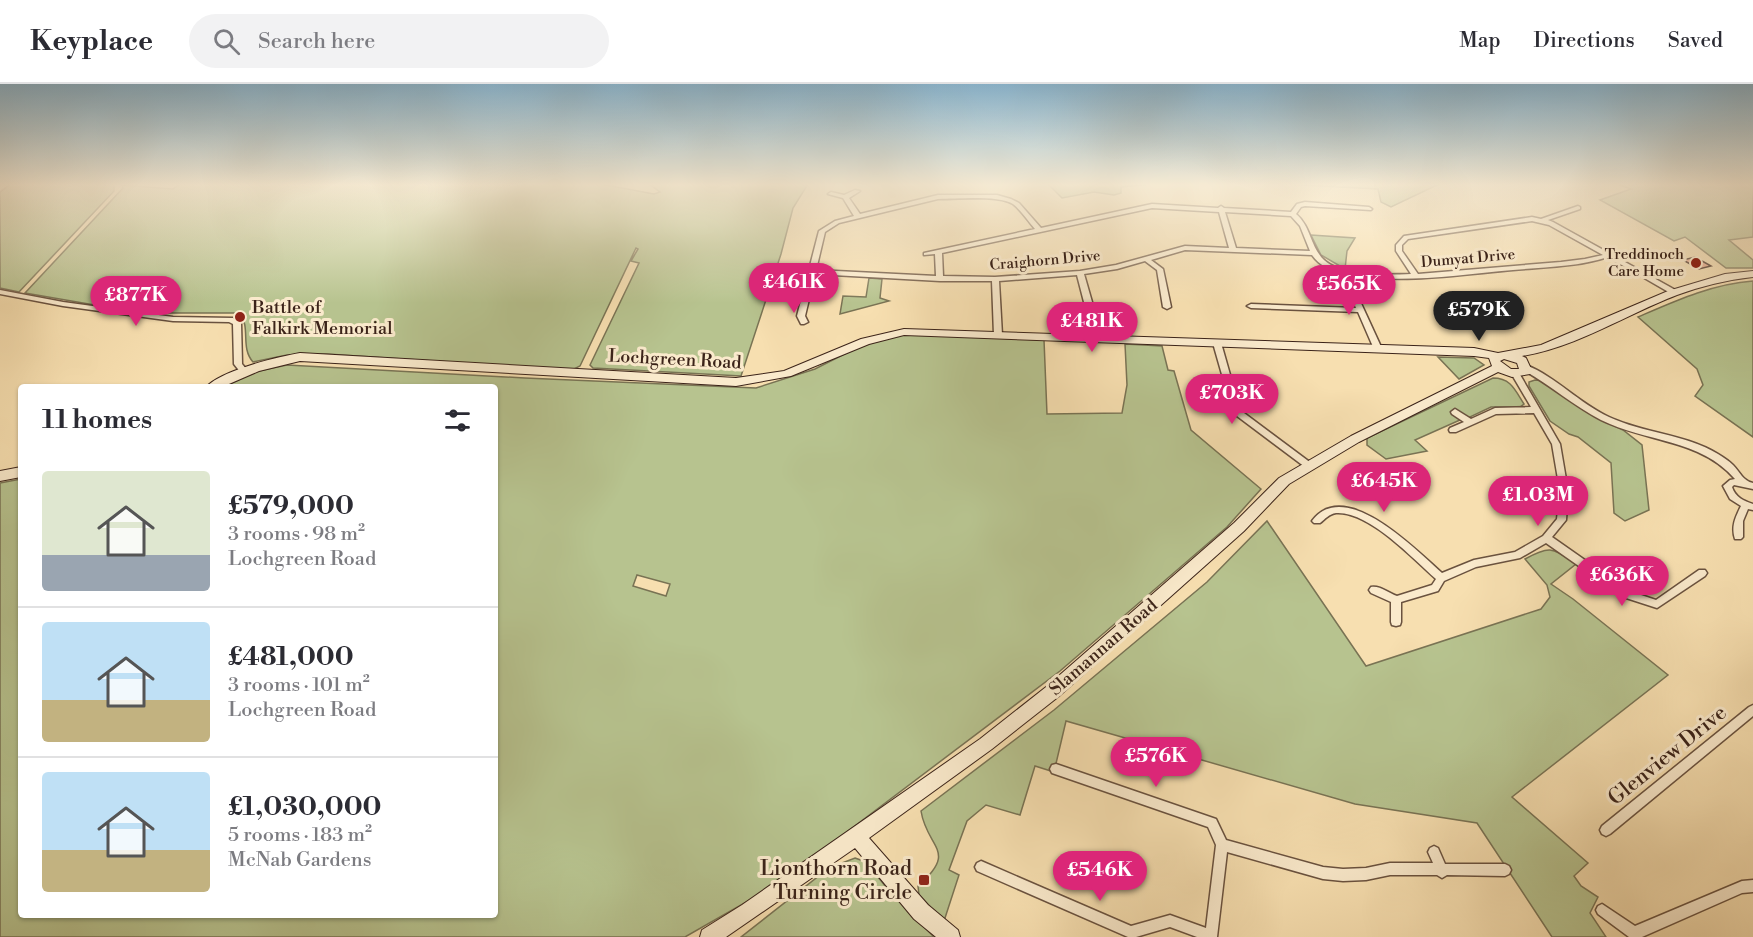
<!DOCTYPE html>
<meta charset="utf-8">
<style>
:root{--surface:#fff;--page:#f2f2f3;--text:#2b2b33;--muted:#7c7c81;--line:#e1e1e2;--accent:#db2777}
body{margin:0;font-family:"Libre Bodoni",serif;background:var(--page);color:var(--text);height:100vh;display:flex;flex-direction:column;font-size:22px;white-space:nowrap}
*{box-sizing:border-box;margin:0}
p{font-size:20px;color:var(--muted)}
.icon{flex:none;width:33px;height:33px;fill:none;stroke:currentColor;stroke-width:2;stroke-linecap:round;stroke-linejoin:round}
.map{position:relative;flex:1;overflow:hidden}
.panel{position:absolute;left:18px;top:300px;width:480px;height:534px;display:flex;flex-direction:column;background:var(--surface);border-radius:6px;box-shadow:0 2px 4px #0004}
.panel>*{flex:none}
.price{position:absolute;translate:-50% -51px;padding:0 14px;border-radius:21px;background:var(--accent);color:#fff;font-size:20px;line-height:39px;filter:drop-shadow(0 2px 3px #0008)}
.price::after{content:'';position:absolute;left:50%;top:36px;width:18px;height:14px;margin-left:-9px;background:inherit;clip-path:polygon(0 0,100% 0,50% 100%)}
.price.selected{background:#222;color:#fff}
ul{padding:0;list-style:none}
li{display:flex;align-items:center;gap:18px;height:150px;padding:0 24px}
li+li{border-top:2px solid var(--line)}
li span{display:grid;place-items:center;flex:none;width:168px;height:120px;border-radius:6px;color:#555}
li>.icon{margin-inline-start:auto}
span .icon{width:72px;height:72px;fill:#fffc;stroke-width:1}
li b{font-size:26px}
h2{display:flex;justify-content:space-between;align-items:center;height:72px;padding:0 24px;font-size:26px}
header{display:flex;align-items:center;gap:36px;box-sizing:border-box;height:84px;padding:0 30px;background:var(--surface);border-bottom:2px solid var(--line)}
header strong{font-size:28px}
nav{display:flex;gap:33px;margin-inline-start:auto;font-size:21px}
.search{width:420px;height:54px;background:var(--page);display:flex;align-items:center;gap:15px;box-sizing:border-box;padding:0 21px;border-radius:33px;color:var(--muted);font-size:22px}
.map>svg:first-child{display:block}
</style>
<header>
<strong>Keyplace</strong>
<div class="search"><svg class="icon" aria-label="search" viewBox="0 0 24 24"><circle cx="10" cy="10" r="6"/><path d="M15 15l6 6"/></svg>Search here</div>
<nav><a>Map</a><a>Directions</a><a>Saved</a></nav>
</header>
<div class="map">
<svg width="1753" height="853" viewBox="0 0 1753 853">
<rect width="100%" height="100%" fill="#f7dfb0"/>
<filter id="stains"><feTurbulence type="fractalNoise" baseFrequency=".00333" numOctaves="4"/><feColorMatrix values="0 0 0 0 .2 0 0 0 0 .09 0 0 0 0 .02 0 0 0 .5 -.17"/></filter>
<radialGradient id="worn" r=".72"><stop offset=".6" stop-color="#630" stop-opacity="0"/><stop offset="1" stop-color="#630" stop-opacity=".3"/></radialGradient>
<g fill="#b7c38f" stroke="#797354" stroke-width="1.5" fill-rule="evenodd">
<path d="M10 100H114V107L19 208 0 204V108Z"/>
<path d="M180 100H601L654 110 660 108 649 100H808L793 124 781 170 741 292 593 284 590 281 639 179 631 177 638 165 636 164 580 282 572 286 327 270 287 271 253 278C240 263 251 245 240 229H141L25 209 123 104 122 101 173 105Z"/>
<path d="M1048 100H1153L1121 103V109L1114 111 1094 108 1062 114Z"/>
<path d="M1284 100H1439L1391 123 1381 118 1378 105Z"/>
<path d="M1617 100H1753V153L1729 156 1753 176V184H1726L1685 153 1674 157 1600 116 1631 105Z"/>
<path d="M1311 151 1355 154 1347 167 1345 185 1321 171Z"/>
<path d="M869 194 882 195 880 214 889 217 840 230 843 212 866 213Z"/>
<path d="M1753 197V353L1695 312 1703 301 1697 285 1638 233C1675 217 1712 200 1753 197Z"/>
<path d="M905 250 1044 256 1047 330 1122 329 1127 301 1125 260 1162 262 1168 286 1174 287 1191 346 1261 405 1227 443 1060 587 778 800 685 853H0V399L21 395V831H495V303H224L254 288 287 281 525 294 756 304 815 285 870 257ZM637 491 670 500 666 512 633 502Z"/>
<path d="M1438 273 1474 274 1484 281 1459 295Z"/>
<path d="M1493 294C1511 294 1515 306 1524 320L1520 323H1491L1468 334 1457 326 1451 328 1460 336 1415 356 1427 367 1386 375 1367 361V354Z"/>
<path d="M1535 296 1545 297 1598 334 1623 346 1642 361 1649 426 1625 437 1614 429 1611 379 1578 353 1569 350 1550 337 1529 302V298Z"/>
<path d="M1267 437 1366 582 1541 525 1550 513 1547 501 1525 475C1551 461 1552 464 1576 480L1551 500 1573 515 1668 591 1512 713 1588 779 1574 792 1581 802 1598 813 1590 829 1606 853H1552L1477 739 1355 720 1066 637 1054 688 1035 682 1020 731 986 721 967 737 949 786 959 791 944 837 919 811 918 802C959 766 927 765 921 727L1054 626 1207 498Z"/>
<path d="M855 774 866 778 890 808 934 853H741L829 784Z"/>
</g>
<path fill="#e5a588" stroke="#3b2319" stroke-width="1.5" d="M1695 173 1711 182 1699 185 1683 176Z"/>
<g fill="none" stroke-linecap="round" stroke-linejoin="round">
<defs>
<g id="street">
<path d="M2 100H9L0 107V102Z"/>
<path d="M855 106 860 107 849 114 860 130 938 111H997L1011 115 1019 119 1041 144 1152 120 1218 124 1221 122 1224 124 1291 128 1297 120 1305 118 1369 123 1372 125 1371 126 1305 122 1301 123 1296 130C1309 141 1310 157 1319 170 1334 194 1386 191 1411 190L1396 167V161L1404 152 1532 133 1541 135 1578 122 1580 123V125L1548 136 1553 138 1679 208 1675 210H1672L1608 173C1577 183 1545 183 1513 186 1458 191 1403 200 1348 191L1382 265 1378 267 1374 265 1358 228 1251 224 1247 222 1251 220 1356 224 1341 189C1329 185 1320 182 1312 171L1185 166 1151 176 1163 185 1171 223 1167 225 1163 223 1157 186 1145 177 1117 185 1084 190 1092 218 1088 220 1084 218 1077 191 999 197 1002 251 998 253 994 251 992 197H940L815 190 805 232 808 238 804 240H801L797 232 819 147 835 137 854 132 843 114 828 110 831 108 844 111ZM938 115C957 115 998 111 1013 120 1021 126 1028 137 1035 145L924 169V171L935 170 936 192 816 186 825 148 839 139ZM1152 124 1219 128 1229 164 1185 162 1116 181 1080 187 995 193 943 192 942 169ZM1225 128 1291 132 1300 142 1310 167 1236 164ZM1532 137 1549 141 1603 171 1585 175 1561 178 1418 190 1402 167V161L1408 155Z"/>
<path d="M0 206 63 218 173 233 233 234 241 239 242 280 248 287 244 290 241 289 234 280 233 240 229 238 173 237 63 222 0 210Z"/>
<path d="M1214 257H1220L1221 259 1240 326 1311 379 1312 381 1311 383H1305L1233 329 1213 259Z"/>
<path d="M1526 281C1556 293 1579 319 1609 333 1643 349 1685 350 1718 370 1723 373 1729 377 1733 381 1740 388 1743 397 1753 399V405L1734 401 1732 403C1735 413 1744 417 1753 420V426L1748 425 1743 437V453L1741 455H1735C1731 443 1735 434 1741 422L1730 415 1723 402 1730 396 1735 395C1701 355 1645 358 1601 336 1574 322 1550 301 1523 286L1522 284Z"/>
<path d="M1515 286 1519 289 1560 360 1568 407 1566 436 1552 453 1629 507 1656 516 1699 486H1705L1707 489 1705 492 1657 524 1623 513 1546 459 1520 474 1476 483 1444 497 1438 507 1401 518V538L1400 541 1396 542 1392 541 1391 538V518L1371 509 1369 506 1371 503C1379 501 1389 509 1397 512L1432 501 1436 495C1412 474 1369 427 1336 429 1329 430 1325 435 1320 439H1314L1312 437C1345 392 1417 467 1442 489L1474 476 1515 468 1543 452 1557 435 1560 407 1552 360 1534 329 1496 330 1456 348H1450L1449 346 1450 344 1464 338 1452 330 1451 328 1455 325 1471 335 1495 324 1531 323 1511 289Z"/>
<path d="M1753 621V632L1610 750 1606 752 1602 750 1600 746 1602 742 1749 623Z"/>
<path d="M1056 680 1216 735 1226 756 1323 783 1343 785 1366 784 1390 779H1433L1428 768 1430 764 1434 762 1438 764 1445 780H1505L1509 782 1511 786 1509 790 1505 792 1447 791 1442 794 1437 791H1390L1366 796 1343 797 1323 795 1227 768 1217 853H1197L1170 843 1136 853H1128L977 787 975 783 977 779 981 777 1131 842 1170 831 1206 844 1216 761 1208 743 1052 689 1050 685 1052 681Z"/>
<path d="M1753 796V808L1742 809 1642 853H1629L1598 830 1596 826 1598 822 1602 820 1635 842 1742 797Z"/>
</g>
<g id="secondary">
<path d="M1753 187V193C1726 196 1702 202 1677 211 1625 231 1577 263 1522 272L1526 274 1532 287 1530 290 1512 293 1498 288 1359 358 1289 400 1244 447 1058 613 992 665 869 754 928 821 958 846 960 853H936L914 835 855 764 726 853H700L702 846 742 821 980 655 1046 603 1234 439 1279 394 1351 352 1492 282 1489 274 1474 272 904 251 869 260 791 292 736 302 300 277 259 287 222 303H206C222 286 277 273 300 269L736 294 784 287 861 255 904 245 1474 264 1498 269 1541 261 1668 207 1725 190ZM1504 275 1517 279 1519 285H1511L1500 277Z"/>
<path d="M21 383V393L0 397V387Z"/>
</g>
</defs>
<use href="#street" stroke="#6a523f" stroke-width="3"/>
<use href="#secondary" stroke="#3b2319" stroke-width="2"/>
<use href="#street" fill="#faeacc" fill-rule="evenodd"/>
<use href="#secondary" fill="#faeacc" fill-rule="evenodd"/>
</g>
<linearGradient id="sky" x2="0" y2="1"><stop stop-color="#8ab7d2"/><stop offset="0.46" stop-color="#fbf1db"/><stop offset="1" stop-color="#fbf1db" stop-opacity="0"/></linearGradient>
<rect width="1753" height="219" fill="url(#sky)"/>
<g fill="#8f2418" stroke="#faeacc" stroke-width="2">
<circle cx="1696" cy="179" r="6"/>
<circle cx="240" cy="233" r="6"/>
<rect x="918" y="790" width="12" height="12" rx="3"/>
</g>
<g text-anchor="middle" stroke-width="6" stroke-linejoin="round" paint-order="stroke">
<g font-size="15" fill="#3b2319" stroke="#faeacc" text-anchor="end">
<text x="1684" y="175">Treddinoch<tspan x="1684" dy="17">Care Home</tspan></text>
</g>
<g font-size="15" fill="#3b2319" stroke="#faeacc">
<text transform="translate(1468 174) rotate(-5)" y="5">Dumyat Drive</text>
<text transform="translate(1045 176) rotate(-5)" y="5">Craighorn Drive</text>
</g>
<g font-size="18" fill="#3b2319" stroke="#faeacc" text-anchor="start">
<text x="252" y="229">Battle of<tspan x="252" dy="21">Falkirk Memorial</tspan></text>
</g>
<g font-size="18" fill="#3b2319" stroke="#faeacc">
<text transform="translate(675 275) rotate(3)" y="6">Lochgreen Road</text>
<text transform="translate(1103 563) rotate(-41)" y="6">Slamannan Road</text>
</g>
<g font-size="21" fill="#3b2319" stroke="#faeacc">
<text transform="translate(1667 671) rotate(-39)" y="7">Glenview Drive</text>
</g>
<g font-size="21" fill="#3b2319" stroke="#faeacc" text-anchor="end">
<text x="912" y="791">Lionthorn Road<tspan x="912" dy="24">Turning Circle</tspan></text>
</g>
</g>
<rect width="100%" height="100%" filter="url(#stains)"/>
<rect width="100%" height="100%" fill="url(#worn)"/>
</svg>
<b class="price" style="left:794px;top:230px">£461K</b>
<b class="price" style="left:1349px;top:232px">£565K</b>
<b class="price" style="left:136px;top:243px">£877K</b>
<b class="price selected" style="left:1479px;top:258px">£579K</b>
<b class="price" style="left:1092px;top:269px">£481K</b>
<b class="price" style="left:1232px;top:341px">£703K</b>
<b class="price" style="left:1384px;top:429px">£645K</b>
<b class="price" style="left:1538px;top:443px">£1.03M</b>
<b class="price" style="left:1622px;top:523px">£636K</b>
<b class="price" style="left:1156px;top:704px">£576K</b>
<b class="price" style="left:1100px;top:818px">£546K</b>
<section class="panel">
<h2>11 homes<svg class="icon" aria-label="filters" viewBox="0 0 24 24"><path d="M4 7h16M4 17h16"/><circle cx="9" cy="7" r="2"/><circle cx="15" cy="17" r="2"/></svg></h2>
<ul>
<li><span style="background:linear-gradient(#dfe7d0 70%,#9aa5b1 0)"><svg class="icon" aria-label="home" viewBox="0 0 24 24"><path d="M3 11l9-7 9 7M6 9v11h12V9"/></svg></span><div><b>£579,000</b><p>3 rooms · 98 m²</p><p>Lochgreen Road</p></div></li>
<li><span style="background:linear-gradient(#bfe0f5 65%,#c2b280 0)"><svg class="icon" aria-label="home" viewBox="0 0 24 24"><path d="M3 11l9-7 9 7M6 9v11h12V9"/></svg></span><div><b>£481,000</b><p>3 rooms · 101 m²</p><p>Lochgreen Road</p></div></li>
<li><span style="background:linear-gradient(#bfe0f5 65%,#c2b280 0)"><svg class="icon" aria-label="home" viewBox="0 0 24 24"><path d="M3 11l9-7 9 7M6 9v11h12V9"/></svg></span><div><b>£1,030,000</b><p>5 rooms · 183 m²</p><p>McNab Gardens</p></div></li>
</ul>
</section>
</div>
